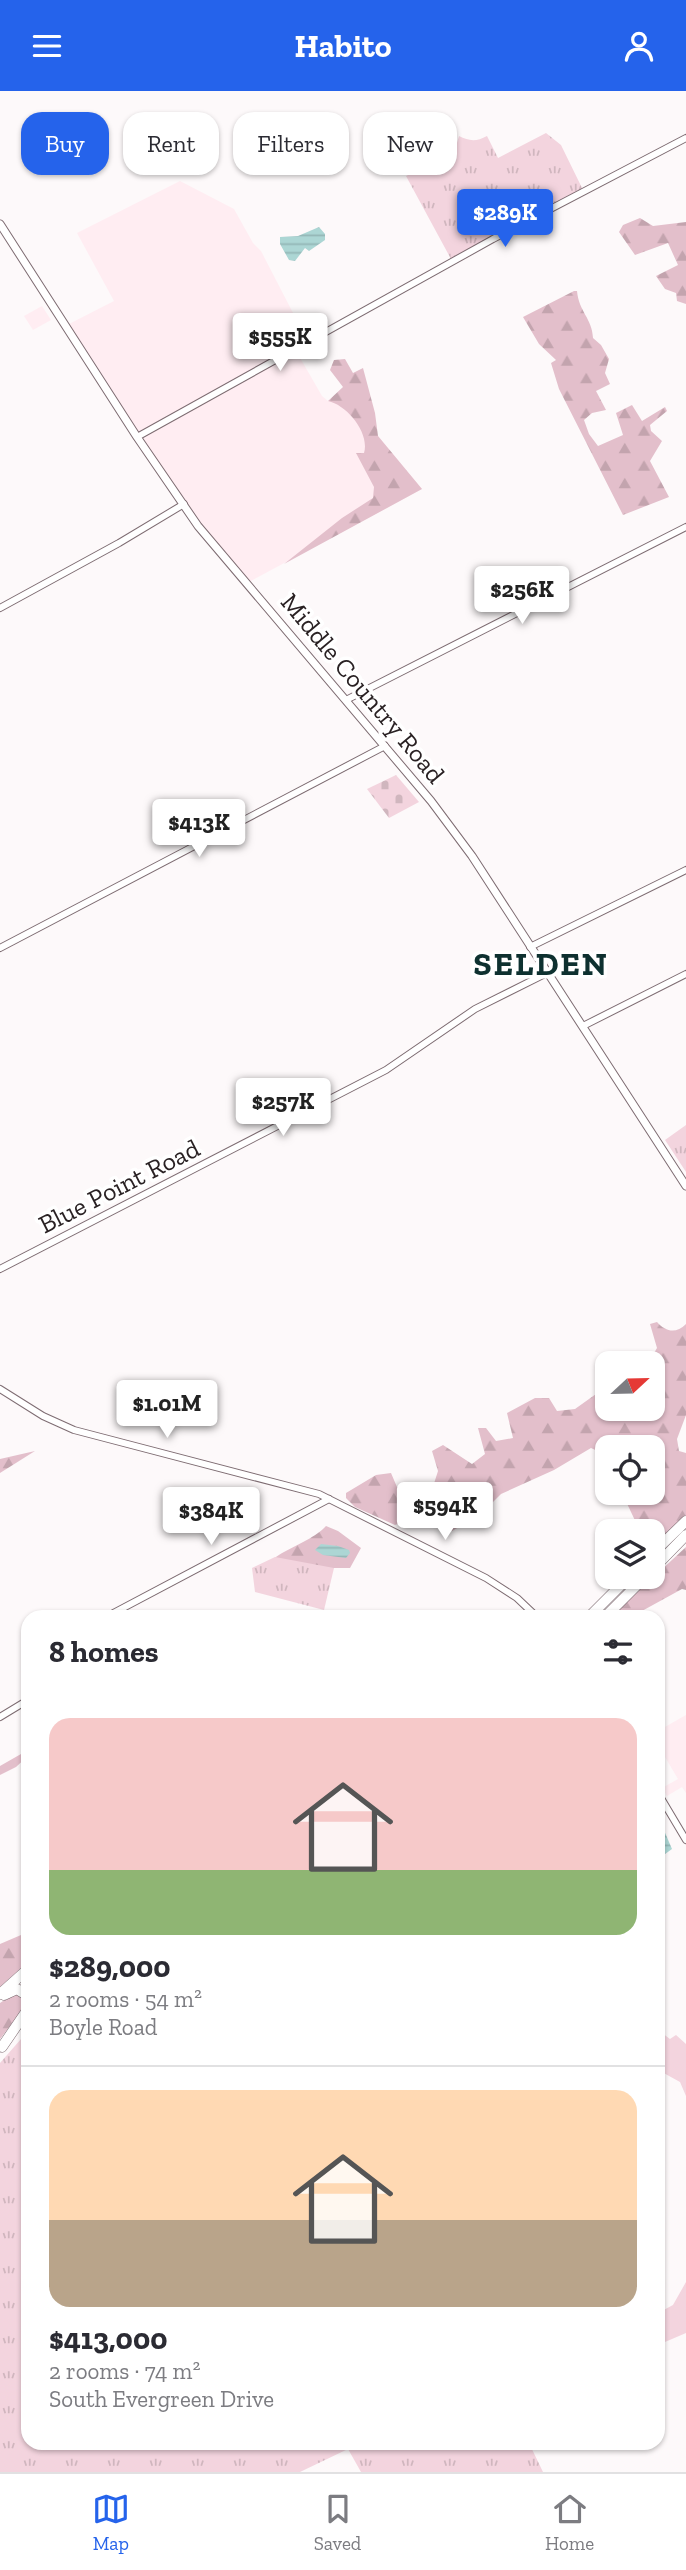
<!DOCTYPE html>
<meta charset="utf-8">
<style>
:root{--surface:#fff;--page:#f2f2f3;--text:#2b2b33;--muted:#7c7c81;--line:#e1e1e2;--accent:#2563eb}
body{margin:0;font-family:"Zilla Slab",serif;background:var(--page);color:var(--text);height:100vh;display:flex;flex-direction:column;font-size:26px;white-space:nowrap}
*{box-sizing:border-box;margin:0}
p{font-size:23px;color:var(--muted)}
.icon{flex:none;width:38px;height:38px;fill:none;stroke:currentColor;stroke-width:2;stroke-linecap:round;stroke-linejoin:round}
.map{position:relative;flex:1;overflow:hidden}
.details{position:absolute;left:21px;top:1519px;width:644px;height:840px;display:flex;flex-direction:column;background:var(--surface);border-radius:21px;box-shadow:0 2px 5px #0004}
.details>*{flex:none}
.top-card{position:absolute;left:21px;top:21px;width:644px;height:63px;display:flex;gap:14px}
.needle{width:46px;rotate:68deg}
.controls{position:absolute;left:595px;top:1260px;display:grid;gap:14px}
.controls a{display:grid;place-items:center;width:70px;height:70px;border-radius:14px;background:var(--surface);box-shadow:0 2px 5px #0004;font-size:35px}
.price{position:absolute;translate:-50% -60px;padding:0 16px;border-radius:7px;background:#fff;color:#222;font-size:23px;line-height:46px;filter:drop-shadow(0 2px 4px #0008)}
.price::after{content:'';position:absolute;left:50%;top:42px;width:21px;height:16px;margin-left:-10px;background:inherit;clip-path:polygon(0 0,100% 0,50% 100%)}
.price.active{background:var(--accent);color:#fff}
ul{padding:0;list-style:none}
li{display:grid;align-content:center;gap:14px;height:371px;padding:0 28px}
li+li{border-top:2px solid var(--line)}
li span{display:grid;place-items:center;height:217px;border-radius:21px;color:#555}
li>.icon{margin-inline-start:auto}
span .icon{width:126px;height:126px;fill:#fffc;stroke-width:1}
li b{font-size:30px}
h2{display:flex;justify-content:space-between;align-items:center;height:84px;padding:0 28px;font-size:30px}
.pill{padding:0 24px;border-radius:21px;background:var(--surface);box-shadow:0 2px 5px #0004;font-size:24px;line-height:63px}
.pill.active{background:var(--accent);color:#fff}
header{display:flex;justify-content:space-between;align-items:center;height:91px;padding:0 28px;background:var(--accent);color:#fff;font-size:32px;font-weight:700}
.dock{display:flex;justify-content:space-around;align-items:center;height:98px;border-top:2px solid var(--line);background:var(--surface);font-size:19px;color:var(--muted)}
.dock a{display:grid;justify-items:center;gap:4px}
.dock .active{color:var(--accent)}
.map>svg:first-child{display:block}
</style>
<header><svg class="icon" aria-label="menu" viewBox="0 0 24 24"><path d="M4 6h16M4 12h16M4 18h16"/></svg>Habito<svg class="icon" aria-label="person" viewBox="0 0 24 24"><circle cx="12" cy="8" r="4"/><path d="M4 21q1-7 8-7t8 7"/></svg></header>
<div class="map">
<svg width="686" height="2381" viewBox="0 0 686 2381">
<defs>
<pattern id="forest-firs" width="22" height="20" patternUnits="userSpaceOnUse" patternTransform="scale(1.75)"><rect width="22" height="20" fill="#e3bfcb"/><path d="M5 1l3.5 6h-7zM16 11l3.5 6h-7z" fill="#c3a4ae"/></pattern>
<pattern id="cemetery-stones" width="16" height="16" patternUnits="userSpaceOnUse" patternTransform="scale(1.75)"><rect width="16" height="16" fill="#f3d4de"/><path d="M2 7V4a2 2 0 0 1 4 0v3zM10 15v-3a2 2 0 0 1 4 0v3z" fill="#d0b6be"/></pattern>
<pattern id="park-tufts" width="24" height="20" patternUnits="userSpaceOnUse" patternTransform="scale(1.75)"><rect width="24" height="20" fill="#f3d4de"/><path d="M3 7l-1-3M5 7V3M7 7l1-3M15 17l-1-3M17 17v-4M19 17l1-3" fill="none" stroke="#d0b6be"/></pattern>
<pattern id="water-rules" width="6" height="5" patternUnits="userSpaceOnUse" patternTransform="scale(1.75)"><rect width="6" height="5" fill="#acd6d4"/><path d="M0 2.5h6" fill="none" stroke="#94b7b6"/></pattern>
</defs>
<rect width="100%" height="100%" fill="#fdf9fa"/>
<g fill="#ffedf2">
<path d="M180 90 234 118 253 152 261 160 308 251 295 258 322 305 328 310 350 298 378 345 422 398 247 492 198 435 67 234 114 210 77 142Z"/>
<path d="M42 215 51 229 33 239 24 225Z"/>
<path d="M686 1624V1702L682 1696 667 1705 662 1697 678 1688 658 1654V1640Z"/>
</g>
<g fill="#f3d4de">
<path d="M658 1939 670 1948 676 1944 686 1953V2005L680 1991 660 1980 658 1983Z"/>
<path d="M686 2191V2242L658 2254V2222L673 2214Z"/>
</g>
<g fill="url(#forest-firs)">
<path d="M640 127 653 135 686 131V213L677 210 676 202 665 198 656 185 678 174 668 152 635 164 619 141 623 134Z"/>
<path d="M574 200H577C579 221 592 227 593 247L601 254 609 268 605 282 610 293 596 300 606 319 592 322 584 329 589 343 598 355 623 344 616 322 632 314 642 330 665 316 667 320 650 334 651 340 662 350 650 370 669 406 623 424 559 298 551 272 556 269 539 253 523 226Z"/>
<path d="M345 268 353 282 363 277 375 322 378 345 422 398 284 473 342 427 373 407 374 396 356 362H364C370 342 347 314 328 310L343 296 330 279 334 269Z"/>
<path d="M657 1231C666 1241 676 1243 686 1233V1324L677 1348 679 1360 686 1362V1424L653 1457V1440H640L622 1402H653V1356H607V1368L606 1364 591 1357 554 1379 501 1403 481 1423 452 1440 434 1432 425 1423 395 1434 355 1416 346 1407V1402L376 1384 391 1382 397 1396 414 1413 430 1405 438 1380 432 1360 443 1354 472 1373 485 1363 478 1337H486L496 1350 513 1347 507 1322 535 1307H549L557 1320 575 1318 596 1303 607 1299V1318H653V1272H648L657 1257 650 1233Z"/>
<path d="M35 1360 0 1382V1368Z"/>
<path d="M326 1435 338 1440 361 1457 350 1477H332L270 1502 255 1499C258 1461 306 1457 326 1435Z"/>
<path d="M686 1456V1499L682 1498 631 1526H614L618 1519Z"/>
<path d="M28 1659V1665L16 1676 0 1684V1675Z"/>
<path d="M28 1841V1871L0 1896V1853Z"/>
<path d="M15 1902 25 1907 27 1913 0 1948V1912Z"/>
</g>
<path fill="url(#cemetery-stones)" d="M396 684 419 711 389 727 367 698Z"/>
<g fill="url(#park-tufts)">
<path d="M546 42 561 54 583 99 451 168 406 85 454 62 459 45C469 50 476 51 487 45L498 67Z"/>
<path d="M686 1034V1081L665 1049Z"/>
<path d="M275 1466 334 1477 324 1519 255 1501 252 1477Z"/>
<path d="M28 1940V2352H529L543 2381H361L348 2358 300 2381H0V1972Z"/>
</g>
<g fill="url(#water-rules)">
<path d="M319 136 325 143V149L309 160 305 157 295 170 289 169 280 153V146L298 145Z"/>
<path d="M321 1453 338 1455 349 1459 350 1462 346 1467 323 1464 315 1459Z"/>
<path d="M658 1737H663L672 1758 658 1768Z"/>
</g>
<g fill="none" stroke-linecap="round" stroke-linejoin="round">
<defs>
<g id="secondary">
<path d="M137 346 493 148 686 47"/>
<path d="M0 517 119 452 184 413"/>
<path d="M346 609 686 436"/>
<path d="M530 856 686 779"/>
<path d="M0 857 385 655"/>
<path d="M583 935 686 883"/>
<path d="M0 1178 386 979 475 918 547 882"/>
<path d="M0 1298 43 1325 74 1339 319 1403 486 1487 517 1507 537 1526"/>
<path d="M106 1526 329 1408"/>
<path d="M0 1626 28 1609"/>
<path d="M658 1702 686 1749"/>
</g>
<path id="primary" d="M0 133 137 346 198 435 431 710 472 765 686 1095"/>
<g id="highway">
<path d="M653 1462 686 1430"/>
<path d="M653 1478 686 1444"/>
<path d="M589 1526 629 1486"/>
<path d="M605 1526 645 1486"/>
<path d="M0 1903 28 1878"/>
<path d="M4 1904 17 1898 28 1905"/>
<path d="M2 1956 28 1918"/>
</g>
</defs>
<use href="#secondary" stroke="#7e6c72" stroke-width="8"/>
<use href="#primary" stroke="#7e6c72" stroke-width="9"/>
<use href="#highway" stroke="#7e6c72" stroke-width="11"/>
<use href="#secondary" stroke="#fff" stroke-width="6"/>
<use href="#primary" stroke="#fff" stroke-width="7"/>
<use href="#highway" stroke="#fff" stroke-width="10"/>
</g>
<g text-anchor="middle" stroke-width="7" stroke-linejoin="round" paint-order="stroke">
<g font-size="26" fill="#292123" stroke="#fff">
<text transform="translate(363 597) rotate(50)" y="9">Middle Country Road</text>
<text transform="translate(119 1095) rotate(-27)" y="9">Blue Point Road</text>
</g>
<g font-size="33" font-weight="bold" letter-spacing="2" fill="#0e3130" stroke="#fff">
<text x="541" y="884">SELDEN</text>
</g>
</g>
</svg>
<div class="controls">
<a><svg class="needle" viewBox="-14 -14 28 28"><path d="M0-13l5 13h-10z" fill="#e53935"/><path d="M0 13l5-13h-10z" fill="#7c7c81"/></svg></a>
<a><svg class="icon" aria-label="locate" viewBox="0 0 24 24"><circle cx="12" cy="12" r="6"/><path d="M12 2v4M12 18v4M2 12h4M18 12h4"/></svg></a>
<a><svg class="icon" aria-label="layers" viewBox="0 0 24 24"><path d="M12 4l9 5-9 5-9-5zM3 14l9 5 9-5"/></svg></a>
</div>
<b class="price active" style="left:505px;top:158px">$289K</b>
<b class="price" style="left:280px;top:282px">$555K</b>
<b class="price" style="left:522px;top:535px">$256K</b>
<b class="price" style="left:199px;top:768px">$413K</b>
<b class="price" style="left:283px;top:1047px">$257K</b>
<b class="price" style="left:167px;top:1349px">$1.01M</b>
<b class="price" style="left:445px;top:1451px">$594K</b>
<b class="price" style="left:211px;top:1456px">$384K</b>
<div class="top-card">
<a class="pill active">Buy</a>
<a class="pill">Rent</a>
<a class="pill">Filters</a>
<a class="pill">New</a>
</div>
<section class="details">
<h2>8 homes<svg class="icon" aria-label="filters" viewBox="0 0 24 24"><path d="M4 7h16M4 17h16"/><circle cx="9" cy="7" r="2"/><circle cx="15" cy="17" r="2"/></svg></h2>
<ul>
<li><span style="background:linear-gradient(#f6c9c9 70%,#8fb573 0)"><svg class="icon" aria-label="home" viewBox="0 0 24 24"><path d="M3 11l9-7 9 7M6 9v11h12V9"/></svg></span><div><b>$289,000</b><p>2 rooms · 54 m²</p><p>Boyle Road</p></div></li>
<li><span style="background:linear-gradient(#ffd9b3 60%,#b9a48a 0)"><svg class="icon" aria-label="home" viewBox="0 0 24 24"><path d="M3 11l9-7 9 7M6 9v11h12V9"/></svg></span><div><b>$413,000</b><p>2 rooms · 74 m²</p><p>South Evergreen Drive</p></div></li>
</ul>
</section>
</div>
<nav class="dock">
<a class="active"><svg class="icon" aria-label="map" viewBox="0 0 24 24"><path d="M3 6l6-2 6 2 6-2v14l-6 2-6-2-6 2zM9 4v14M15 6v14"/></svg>Map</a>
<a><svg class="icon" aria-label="saved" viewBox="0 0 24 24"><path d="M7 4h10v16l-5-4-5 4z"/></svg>Saved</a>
<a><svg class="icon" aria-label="home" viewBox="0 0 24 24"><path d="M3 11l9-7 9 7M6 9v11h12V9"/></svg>Home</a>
</nav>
